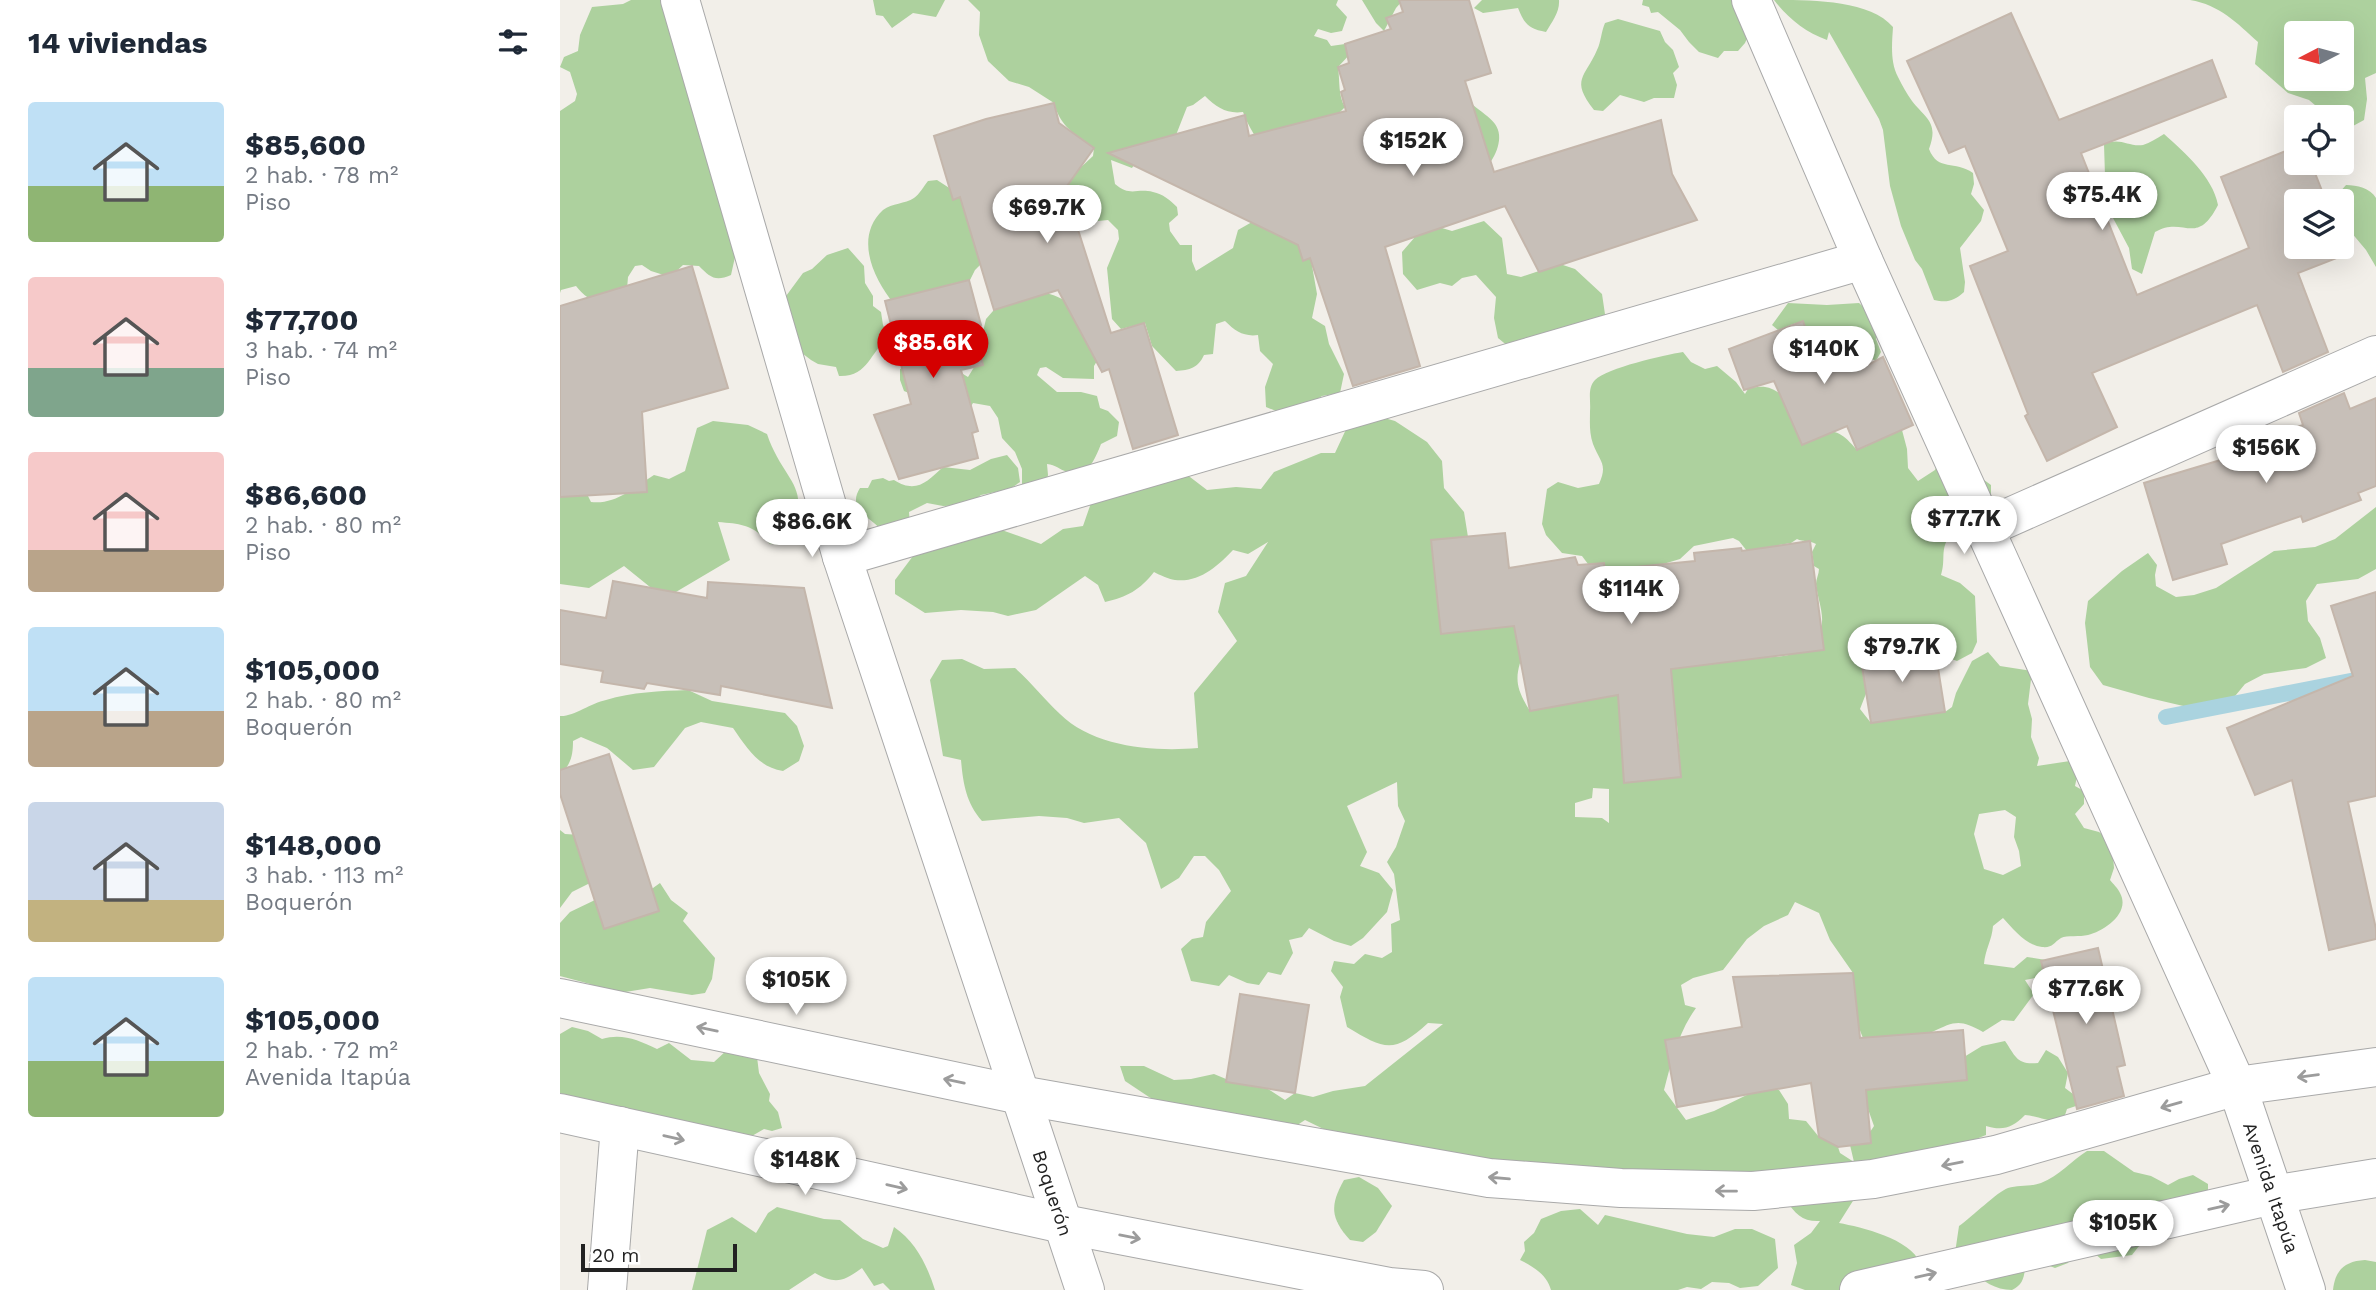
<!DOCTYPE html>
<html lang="es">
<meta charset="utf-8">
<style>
:root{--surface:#fff;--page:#f2f2f3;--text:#1f2937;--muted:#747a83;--accent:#d40000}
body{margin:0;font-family:"Work Sans",sans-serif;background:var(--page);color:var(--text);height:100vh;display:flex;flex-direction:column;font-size:26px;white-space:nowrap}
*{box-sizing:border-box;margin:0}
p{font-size:23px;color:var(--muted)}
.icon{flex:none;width:38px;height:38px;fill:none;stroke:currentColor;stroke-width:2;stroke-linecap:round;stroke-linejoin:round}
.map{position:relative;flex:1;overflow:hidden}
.sheet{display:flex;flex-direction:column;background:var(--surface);width:560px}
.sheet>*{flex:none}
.needle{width:46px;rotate:264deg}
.buttons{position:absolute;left:1724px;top:21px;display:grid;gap:14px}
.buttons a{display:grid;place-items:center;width:70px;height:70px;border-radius:7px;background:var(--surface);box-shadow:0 7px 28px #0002;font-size:35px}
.scale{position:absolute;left:21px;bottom:18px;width:156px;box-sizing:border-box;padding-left:7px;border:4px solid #222;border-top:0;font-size:19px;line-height:24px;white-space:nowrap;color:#222;-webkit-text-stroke:5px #fff;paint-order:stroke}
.price{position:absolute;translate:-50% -60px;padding:0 16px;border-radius:24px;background:#fff;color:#222;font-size:23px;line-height:46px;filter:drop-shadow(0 2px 4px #0008)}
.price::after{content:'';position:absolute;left:50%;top:42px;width:21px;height:16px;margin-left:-10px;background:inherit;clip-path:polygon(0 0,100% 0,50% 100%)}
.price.active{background:var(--accent);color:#fff}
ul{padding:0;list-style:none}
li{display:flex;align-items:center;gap:21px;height:175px;padding:0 28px}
li span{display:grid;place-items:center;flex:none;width:196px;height:140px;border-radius:7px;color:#555}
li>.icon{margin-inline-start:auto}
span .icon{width:84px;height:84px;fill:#fffc;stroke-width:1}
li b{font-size:30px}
h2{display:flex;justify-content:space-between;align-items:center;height:84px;padding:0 28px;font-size:30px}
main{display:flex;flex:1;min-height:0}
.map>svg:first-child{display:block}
</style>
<main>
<section class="sheet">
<h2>14 viviendas<svg class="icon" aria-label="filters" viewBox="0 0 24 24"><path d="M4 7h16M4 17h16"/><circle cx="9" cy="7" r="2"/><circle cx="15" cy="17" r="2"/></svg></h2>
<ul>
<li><span style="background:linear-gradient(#bfe0f5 60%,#8fb573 0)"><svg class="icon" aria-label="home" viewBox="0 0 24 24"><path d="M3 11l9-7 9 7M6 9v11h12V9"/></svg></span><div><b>$85,600</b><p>2 hab. · 78 m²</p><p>Piso</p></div></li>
<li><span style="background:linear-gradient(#f6c9c9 65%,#7fa58c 0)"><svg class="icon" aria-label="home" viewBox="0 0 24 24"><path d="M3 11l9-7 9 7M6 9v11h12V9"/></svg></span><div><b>$77,700</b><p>3 hab. · 74 m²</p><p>Piso</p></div></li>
<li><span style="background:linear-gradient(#f6c9c9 70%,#b9a48a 0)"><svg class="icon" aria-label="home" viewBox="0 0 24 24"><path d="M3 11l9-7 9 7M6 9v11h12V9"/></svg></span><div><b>$86,600</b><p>2 hab. · 80 m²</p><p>Piso</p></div></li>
<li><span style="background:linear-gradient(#bfe0f5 60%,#b9a48a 0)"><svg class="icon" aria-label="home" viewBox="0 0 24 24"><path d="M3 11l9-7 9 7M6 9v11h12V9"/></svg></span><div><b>$105,000</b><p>2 hab. · 80 m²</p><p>Boquerón</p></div></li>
<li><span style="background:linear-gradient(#c9d6e8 70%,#c2b280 0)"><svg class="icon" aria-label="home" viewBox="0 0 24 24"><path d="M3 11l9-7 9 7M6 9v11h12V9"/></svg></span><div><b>$148,000</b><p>3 hab. · 113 m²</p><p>Boquerón</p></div></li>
<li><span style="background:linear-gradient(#bfe0f5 60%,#8fb573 0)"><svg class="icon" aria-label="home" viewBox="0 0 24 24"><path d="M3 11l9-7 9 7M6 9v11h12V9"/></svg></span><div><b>$105,000</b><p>2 hab. · 72 m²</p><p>Avenida Itapúa</p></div></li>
</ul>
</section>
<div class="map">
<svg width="1816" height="1290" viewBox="0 0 1816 1290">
<rect width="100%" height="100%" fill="#f2efe9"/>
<g fill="#add19e" fill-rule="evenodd">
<path d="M71 0H106L142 127 139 137 148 144 175 257 171 275C155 282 150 277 139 266L123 265 110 277 91 271 82 265 75 266 68 277 67 289C44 299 34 309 16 286L1 290 0 293V111L15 101 17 94 10 72 0 67 4 57 18 51 20 35 32 7 63 4Z"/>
<path d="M313 0H385L376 17 353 13 332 28 323 16 316 15Z"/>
<path d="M408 0H778L776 5 787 17 782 31 771 33 758 29 754 36 767 40 771 46 785 44 791 53 778 67C780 81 778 96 785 107L779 113 699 144C694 133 687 124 683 112 667 114 657 108 645 96L633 105 627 107 616 135 583 151 572 168 551 160 555 184C570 197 576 188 593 192 603 194 610 200 617 207L618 215 609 223 610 231 620 245H632V261L636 271 673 248 678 230 692 222 747 237 757 294 752 318 765 326 769 344 784 374 780 393 762 396 742 409 716 411 706 407 705 387 713 364 700 351 698 335C684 337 675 331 665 321L656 324 653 354 644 355C638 368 630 370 616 371L592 346 585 323 561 329 552 319 547 268 559 239 558 230 548 220 519 223 504 219 502 194 519 169 533 156 534 148C515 135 500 126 494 103L469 87 449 81 428 61 419 35 420 12Z"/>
<path d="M802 0H843L836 8 824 31 816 23Z"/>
<path d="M922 0H999C1000 12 992 22 986 32 968 29 964 23 958 8L923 13 914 8Z"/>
<path d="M1083 0H1174L1189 34 1185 43 1178 51H1164L1158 58 1139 52 1129 42 1120 30 1098 12 1091 13 1089 7 1082 5Z"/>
<path d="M1214 0C1252 0 1310 0 1333 27 1332 43 1330 62 1338 77 1342 85 1347 94 1352 101 1366 119 1379 122 1369 149 1378 172 1395 160 1413 173L1414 184 1411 194 1424 210 1421 221 1400 248 1405 282 1404 292C1394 301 1387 303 1374 300L1362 269 1355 260 1341 226 1330 186 1323 130 1319 119 1269 32 1267 40C1245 32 1228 18 1214 0Z"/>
<path d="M1630 0H1816V73L1805 78 1807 99 1804 120 1784 131 1782 128V117H1769L1749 100 1728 93 1695 64 1698 42C1677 23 1660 5 1630 0ZM1782 33V79H1736V33Z"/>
<path d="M1058 19 1100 31 1105 42 1113 50 1119 67 1113 73 1117 85 1114 98H1094L1084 102 1060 95 1043 111 1034 110C1010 79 1025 78 1037 50 1041 42 1041 32 1045 23Z"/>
<path d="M913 105C920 111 930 117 935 124 945 138 935 157 927 167L903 109Z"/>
<path d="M1604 134C1624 152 1653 177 1658 205 1636 248 1624 215 1595 232L1582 274 1572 269 1569 248 1553 218 1545 176 1544 144C1561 137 1568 147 1583 145 1590 143 1597 138 1604 134Z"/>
<path d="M377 180 397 193 407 185 427 258 415 270 410 280 391 284 375 295 334 304C313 278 294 237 323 210 332 203 345 204 354 198 359 195 364 186 368 181Z"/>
<path d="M1786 185C1797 185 1810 188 1816 198V267L1806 250 1785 225 1779 193Z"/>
<path d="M924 221 942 238 947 274 961 277 1000 264 1015 269 1042 294 1046 321 1008 336 985 332 977 340 949 347 938 338 934 318 936 297 916 275 902 278 892 286 880 283 857 290 843 274 842 252 855 237 872 225 892 231Z"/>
<path d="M288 248 304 266 305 283 313 296V306L321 312 323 325 329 338C309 352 309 377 279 376L276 367 258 364 251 360 221 337 215 311 243 273 252 269 267 255Z"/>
<path d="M468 291C480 292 491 293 502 299 516 307 531 341 540 356L534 366V379L503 378 486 367 480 368 477 375 497 392H521L537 396 540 408 548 411 559 422 557 436 541 444C535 459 527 480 507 472 499 469 496 465 487 464L488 475 485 489 462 487V469L455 452 442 438 438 418 430 406 413 403 405 416 344 391 340 380V369L350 364 398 371 408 377 421 356V340L426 319 440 303Z"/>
<path d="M1228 303 1267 305 1299 303 1320 322 1316 339 1321 352 1316 361 1294 350 1284 355 1269 344 1264 332 1255 336 1236 323 1218 330 1212 325Z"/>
<path d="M1123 352 1131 362 1145 369 1157 366 1176 382 1185 394 1188 389C1224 377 1237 415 1242 445L1257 430C1279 431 1282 433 1297 450L1307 446 1312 439 1319 440 1329 429 1342 430 1347 449 1348 468 1358 481 1375 470 1378 463 1413 472 1431 485V500L1411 539 1388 529 1389 537C1380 550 1386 560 1381 575L1400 583 1415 596 1417 642 1412 653 1397 661 1389 658 1384 663 1372 662 1346 653 1344 646 1335 643 1333 628 1326 625 1307 632 1306 631 1314 673 1300 709 1311 723 1385 712 1392 707 1396 693 1412 661 1428 652 1440 666 1472 671 1468 704 1472 719 1471 737 1479 758 1477 766 1510 761 1519 767 1515 786 1524 791V804L1515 814 1524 828 1539 832 1552 842 1554 868 1550 880C1553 884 1558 888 1560 893 1571 913 1544 931 1528 935 1520 937 1507 935 1501 938 1493 943 1493 948 1482 947 1467 946 1453 929 1443 918L1433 926C1432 940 1425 950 1424 964L1454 968 1467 957 1486 960 1485 976 1465 980 1474 994 1454 1021 1442 1020 1423 1032C1400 1019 1395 1021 1372 1032L1376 1083 1407 1080 1404 1057 1422 1046 1445 1041C1456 1057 1457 1065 1478 1063L1486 1050 1498 1057 1508 1073 1505 1088 1517 1097 1516 1106 1507 1109 1503 1121C1490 1123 1478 1116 1465 1115 1452 1128 1443 1131 1426 1126V1135L1303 1185 1279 1223C1301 1227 1351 1239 1360 1263 1363 1270 1361 1282 1361 1290H1245L1231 1285 1237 1263 1234 1245 1251 1233 1260 1221C1243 1222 1235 1214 1226 1200L1097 1195 782 1138 745 1120 695 1153 589 1097 565 1081 560 1066H584L614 1080 631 1079 654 1074 678 1084 708 1089 725 1100 735 1093 753 1097 773 1091 805 1086 883 1024 868 1023C834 1054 825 1050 787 1027L780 997 783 987 771 971 774 961 794 964 805 954 822 958 832 952 831 924 840 920 834 874 827 862 836 847 845 821 838 806 837 782 787 806 807 852 800 866 819 873 833 890 827 912 803 938 791 946 774 941 749 928 742 937 729 940 733 953 721 975 708 972 699 985 687 983 669 975 659 986 631 981 621 949 632 939 643 937 646 922 671 891 659 870 645 856H634L619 878 601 889 586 843 559 818 524 823 507 818 479 816 422 821C406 803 403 783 401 760L383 756 370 680 382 660 402 659 424 669 455 668C471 682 484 699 500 714 533 747 594 752 638 748L634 693 677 641 658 612 665 583 686 576 708 542 688 554 673 550C658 566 639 583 615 580 608 579 600 575 594 572 580 590 567 597 545 602L538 585 525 576 476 610 448 616 433 612 401 610 365 613 335 594V580L359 548 436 528 481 544 503 529 523 526 531 503 613 464 647 490 676 487 701 489 714 472 761 453H775L789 423 810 414 835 421 867 442 882 461 884 488 904 512 908 537 891 538 873 560 876 587 887 613 956 626 966 646C955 675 953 684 970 711L989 707 1049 592 1022 556 1002 553 986 535 982 524 987 489 998 482 1018 488 1039 484C1048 464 1040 462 1033 444 1029 432 1030 423 1030 411 1031 401 1027 388 1035 380 1047 368 1104 355 1123 352ZM1173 538 1179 541 1187 551 1220 554 1219 545 1231 543 1237 539C1243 542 1249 540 1256 544L1252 552 1254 566 1259 569C1259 574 1256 579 1256 584 1257 597 1265 615 1261 628 1251 659 1208 661 1182 654 1166 663 1156 665 1139 661L1126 668 1122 663 1100 565 1120 559 1134 546ZM1097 719 1117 725 1121 777 1104 775ZM1033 788 1049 789V823L1042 818 1015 817V803L1032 798ZM1445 810 1456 817 1454 837 1459 851 1461 866 1443 875 1424 869 1414 834 1419 814ZM1235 902 1259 913 1270 940 1293 973 1299 1028 1305 1043 1304 1071 1308 1109 1314 1126 1302 1144 1290 1145 1294 1162 1280 1153 1278 1147 1259 1137 1246 1121 1229 1119 1228 1104 1219 1090H1197L1154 1111 1126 1120 1104 1090C1112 1060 1118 1033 1136 1008L1125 1005 1121 985 1133 978 1163 970 1187 939 1204 926 1228 915Z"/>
<path d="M153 421 188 425 207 434C224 485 257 485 225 545L210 544C193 525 183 524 158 522L170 560 99 602 90 587 64 566 29 588 0 584V475L25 490 31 502C55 505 74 488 94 475L109 479 125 471 137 428Z"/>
<path d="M447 455 458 468 460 482 450 489 421 495 408 505 383 506 367 503 349 512 350 525 324 534C316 519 285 511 300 488H308L312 480 323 478 329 481 334 480C356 494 367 482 383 467L410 470 431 459Z"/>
<path d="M1816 507V569L1798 579 1757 584 1746 601 1748 621 1760 638 1766 658 1746 668 1704 674 1685 684 1671 701 1652 709 1632 708 1589 698 1543 685 1530 667 1525 623 1528 601 1562 571 1588 553 1597 565 1595 575 1596 586 1616 597 1634 595 1656 588 1714 551 1755 547 1775 539Z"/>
<path d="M128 690 152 701 225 713 237 726 244 746 239 761 223 771C198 767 187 748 173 728L141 722 125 728 94 767 73 770 47 748 21 737 13 741C13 755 11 765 0 774V716C13 717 31 703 46 700 72 692 100 691 128 690Z"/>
<path d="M0 830 5 834 21 835 34 881 12 892 0 908Z"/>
<path d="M100 883 111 900 128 913 123 921 155 958 152 979 145 993 132 995 90 988 59 993 43 991 30 984 0 976V923L10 912 35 900 65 908Z"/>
<path d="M12 1027 28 1031 42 1039C62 1033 78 1040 97 1049L109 1043 131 1060 154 1062 167 1050 197 1057 199 1073 210 1094 209 1101 218 1112 222 1128 212 1131 204 1129 185 1140 19 1100 0 1093V1034Z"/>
<path d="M1527 1151H1544L1574 1172 1591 1176 1608 1185 1619 1179 1633 1175 1648 1184V1190L1638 1207 1597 1244 1579 1246 1572 1255 1541 1259 1533 1252 1513 1255 1508 1263 1495 1268 1482 1263 1465 1268C1464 1279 1462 1285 1452 1290 1427 1290 1411 1270 1395 1253L1399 1226C1412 1217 1437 1192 1448 1188 1458 1185 1470 1187 1481 1183 1499 1176 1511 1161 1527 1151Z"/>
<path d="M799 1177 818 1188 832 1206 816 1232 803 1242 790 1240C770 1218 770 1205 784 1180Z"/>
<path d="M217 1207 264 1219 280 1220 303 1239 323 1248 328 1246 334 1227C356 1242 367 1265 375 1290H330L323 1283 314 1286 302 1268C284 1281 276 1285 255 1273L229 1290H132L147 1230 172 1217 196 1233 208 1213Z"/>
<path d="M1020 1209 1038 1225 1045 1215 1127 1234 1154 1237 1175 1229H1192L1215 1239 1218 1268 1198 1286 1180 1288 1169 1283 1152 1282 1141 1289 1127 1287 1118 1290H991C987 1275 974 1267 960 1260L965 1251 964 1242 974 1233 981 1219 1001 1211Z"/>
<path d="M1805 1260 1816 1262V1290H1773C1775 1270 1785 1261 1805 1260Z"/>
</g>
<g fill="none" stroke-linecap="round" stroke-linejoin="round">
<path stroke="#aad3df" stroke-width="16" d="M1606 717 1816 676"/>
</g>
<g fill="#c7bfb8" stroke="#c4b6ab" stroke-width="2">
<path d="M839 0H909L931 73 905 81 934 172 1101 120 1112 174 1137 220 979 272 945 206 825 247 860 366 793 386 750 258 743 261 738 245 548 153 685 115 689 136 786 111 781 92 785 90 778 67 789 63 785 44 831 29 826 18 843 12Z"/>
<path d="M1451 13 1499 120 1652 60 1666 97 1521 153 1577 295 1689 248 1661 177 1736 147V163H1751L1766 201H1736V247H1782V240L1787 254 1738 273 1768 352 1723 372 1697 305 1532 373 1557 427 1487 461 1465 416 1468 414 1410 266 1448 251 1405 146 1389 153 1347 61Z"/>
<path d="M494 103 499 123 534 148 505 189 551 333 584 323 618 435 573 449 549 369 542 372 498 290 434 310 400 197 393 200 374 136 426 119Z"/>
<path d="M132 266 168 388 82 412 87 492 0 497V306Z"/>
<path d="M409 280 421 325 415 326 423 365 401 370 418 431 412 433 418 458 339 479 314 415 351 404 325 301Z"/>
<path d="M1243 321 1249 338 1265 332 1275 358 1302 347 1310 364 1323 357 1353 425 1297 450 1287 426 1242 445 1214 381 1184 390 1169 349Z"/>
<path d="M1784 393 1790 409 1816 398V486L1798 493 1801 500 1743 522 1741 516 1661 544 1667 564 1613 580 1584 483 1664 459 1662 453 1743 425 1739 413Z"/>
<path d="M945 533 949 568 1015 557 1018 565 1044 563 1045 570 1135 561 1134 553 1181 548 1182 551 1250 541 1264 650 1111 669 1121 777 1064 783 1058 695 970 711 954 626 881 634 871 540Z"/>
<path d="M53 581 147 598 148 582 244 588 272 708 161 686 160 695 87 683 84 689 41 682 43 671 0 664V610L46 618Z"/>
<path d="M1816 592V796L1788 802 1816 929V939L1769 950 1732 780 1695 795 1667 728 1793 676 1771 606Z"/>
<path d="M1345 646 1346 653 1375 649 1385 712 1311 723 1300 654Z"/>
<path d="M49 754 99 911 44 929 0 794V770Z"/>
<path d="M1538 948 1565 1065 1557 1067 1564 1096 1517 1109 1481 961Z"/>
<path d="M1293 973 1300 1038 1403 1030 1407 1080 1306 1090 1311 1143 1278 1147 1259 1137 1251 1083 1117 1107 1105 1040 1182 1027 1173 977Z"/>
<path d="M680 994 749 1005 735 1093 666 1082Z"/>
</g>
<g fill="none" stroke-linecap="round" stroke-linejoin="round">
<defs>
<g id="minor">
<path id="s1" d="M120 0 282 557 525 1290"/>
<path id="s2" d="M1191 0 1303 260 1677 1086 1746 1290"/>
<path d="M1425 528 1816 355"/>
<path d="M282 557 1303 260"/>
<path d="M0 998 460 1095 929 1178 1061 1188 1193 1191 1313 1179 1436 1155 1677 1086 1816 1067"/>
<path d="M0 1113 503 1224 829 1287 864 1290"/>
<path d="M47 1290 60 1126"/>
<path d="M1299 1290 1713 1195 1816 1178"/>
</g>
</defs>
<use href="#minor" stroke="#a9a9a9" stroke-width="40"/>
<use href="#minor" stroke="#fff" stroke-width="38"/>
</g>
<defs><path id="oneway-shaft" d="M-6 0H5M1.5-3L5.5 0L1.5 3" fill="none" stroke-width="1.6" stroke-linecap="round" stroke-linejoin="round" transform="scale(1.75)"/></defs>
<g stroke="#9c9c9c">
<use href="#oneway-shaft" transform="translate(147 1029) rotate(-168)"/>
<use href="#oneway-shaft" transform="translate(1748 1076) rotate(173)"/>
<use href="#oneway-shaft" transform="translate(394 1081) rotate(-168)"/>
<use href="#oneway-shaft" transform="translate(1611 1105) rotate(164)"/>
<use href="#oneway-shaft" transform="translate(114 1138) rotate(13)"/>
<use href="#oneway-shaft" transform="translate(1392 1164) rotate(169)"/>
<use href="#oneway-shaft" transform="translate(939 1178) rotate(-175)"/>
<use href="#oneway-shaft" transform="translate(337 1187) rotate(13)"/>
<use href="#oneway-shaft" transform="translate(1166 1191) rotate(-179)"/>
<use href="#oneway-shaft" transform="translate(1659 1207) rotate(-13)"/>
<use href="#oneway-shaft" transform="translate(570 1237) rotate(11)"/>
<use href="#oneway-shaft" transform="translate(1366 1275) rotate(-13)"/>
</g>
<g text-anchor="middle" stroke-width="5" stroke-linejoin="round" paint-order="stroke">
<g font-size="19" fill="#222" stroke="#fff">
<text dy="7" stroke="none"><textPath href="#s2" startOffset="1297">Avenida Itapúa</textPath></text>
<text dy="7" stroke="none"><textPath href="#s1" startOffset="1250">Boquerón</textPath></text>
</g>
</g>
</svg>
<div class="buttons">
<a><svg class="needle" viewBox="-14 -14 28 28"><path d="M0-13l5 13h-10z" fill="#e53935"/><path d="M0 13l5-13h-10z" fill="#747a83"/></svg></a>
<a><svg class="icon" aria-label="locate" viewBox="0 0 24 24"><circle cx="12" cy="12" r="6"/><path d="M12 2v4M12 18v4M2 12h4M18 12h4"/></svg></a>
<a><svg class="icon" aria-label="layers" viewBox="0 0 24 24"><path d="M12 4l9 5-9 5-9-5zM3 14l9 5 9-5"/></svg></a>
</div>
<div class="scale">20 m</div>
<b class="price" style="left:853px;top:178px">$152K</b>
<b class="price" style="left:1542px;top:232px">$75.4K</b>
<b class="price" style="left:487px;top:245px">$69.7K</b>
<b class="price active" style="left:373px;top:380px">$85.6K</b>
<b class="price" style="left:1264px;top:386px">$140K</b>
<b class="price" style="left:1706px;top:485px">$156K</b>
<b class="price" style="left:1404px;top:556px">$77.7K</b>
<b class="price" style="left:252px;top:559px">$86.6K</b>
<b class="price" style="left:1071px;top:626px">$114K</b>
<b class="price" style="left:1342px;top:684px">$79.7K</b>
<b class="price" style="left:236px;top:1017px">$105K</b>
<b class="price" style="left:1526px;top:1026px">$77.6K</b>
<b class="price" style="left:245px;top:1197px">$148K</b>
<b class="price" style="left:1563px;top:1260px">$105K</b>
</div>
</main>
